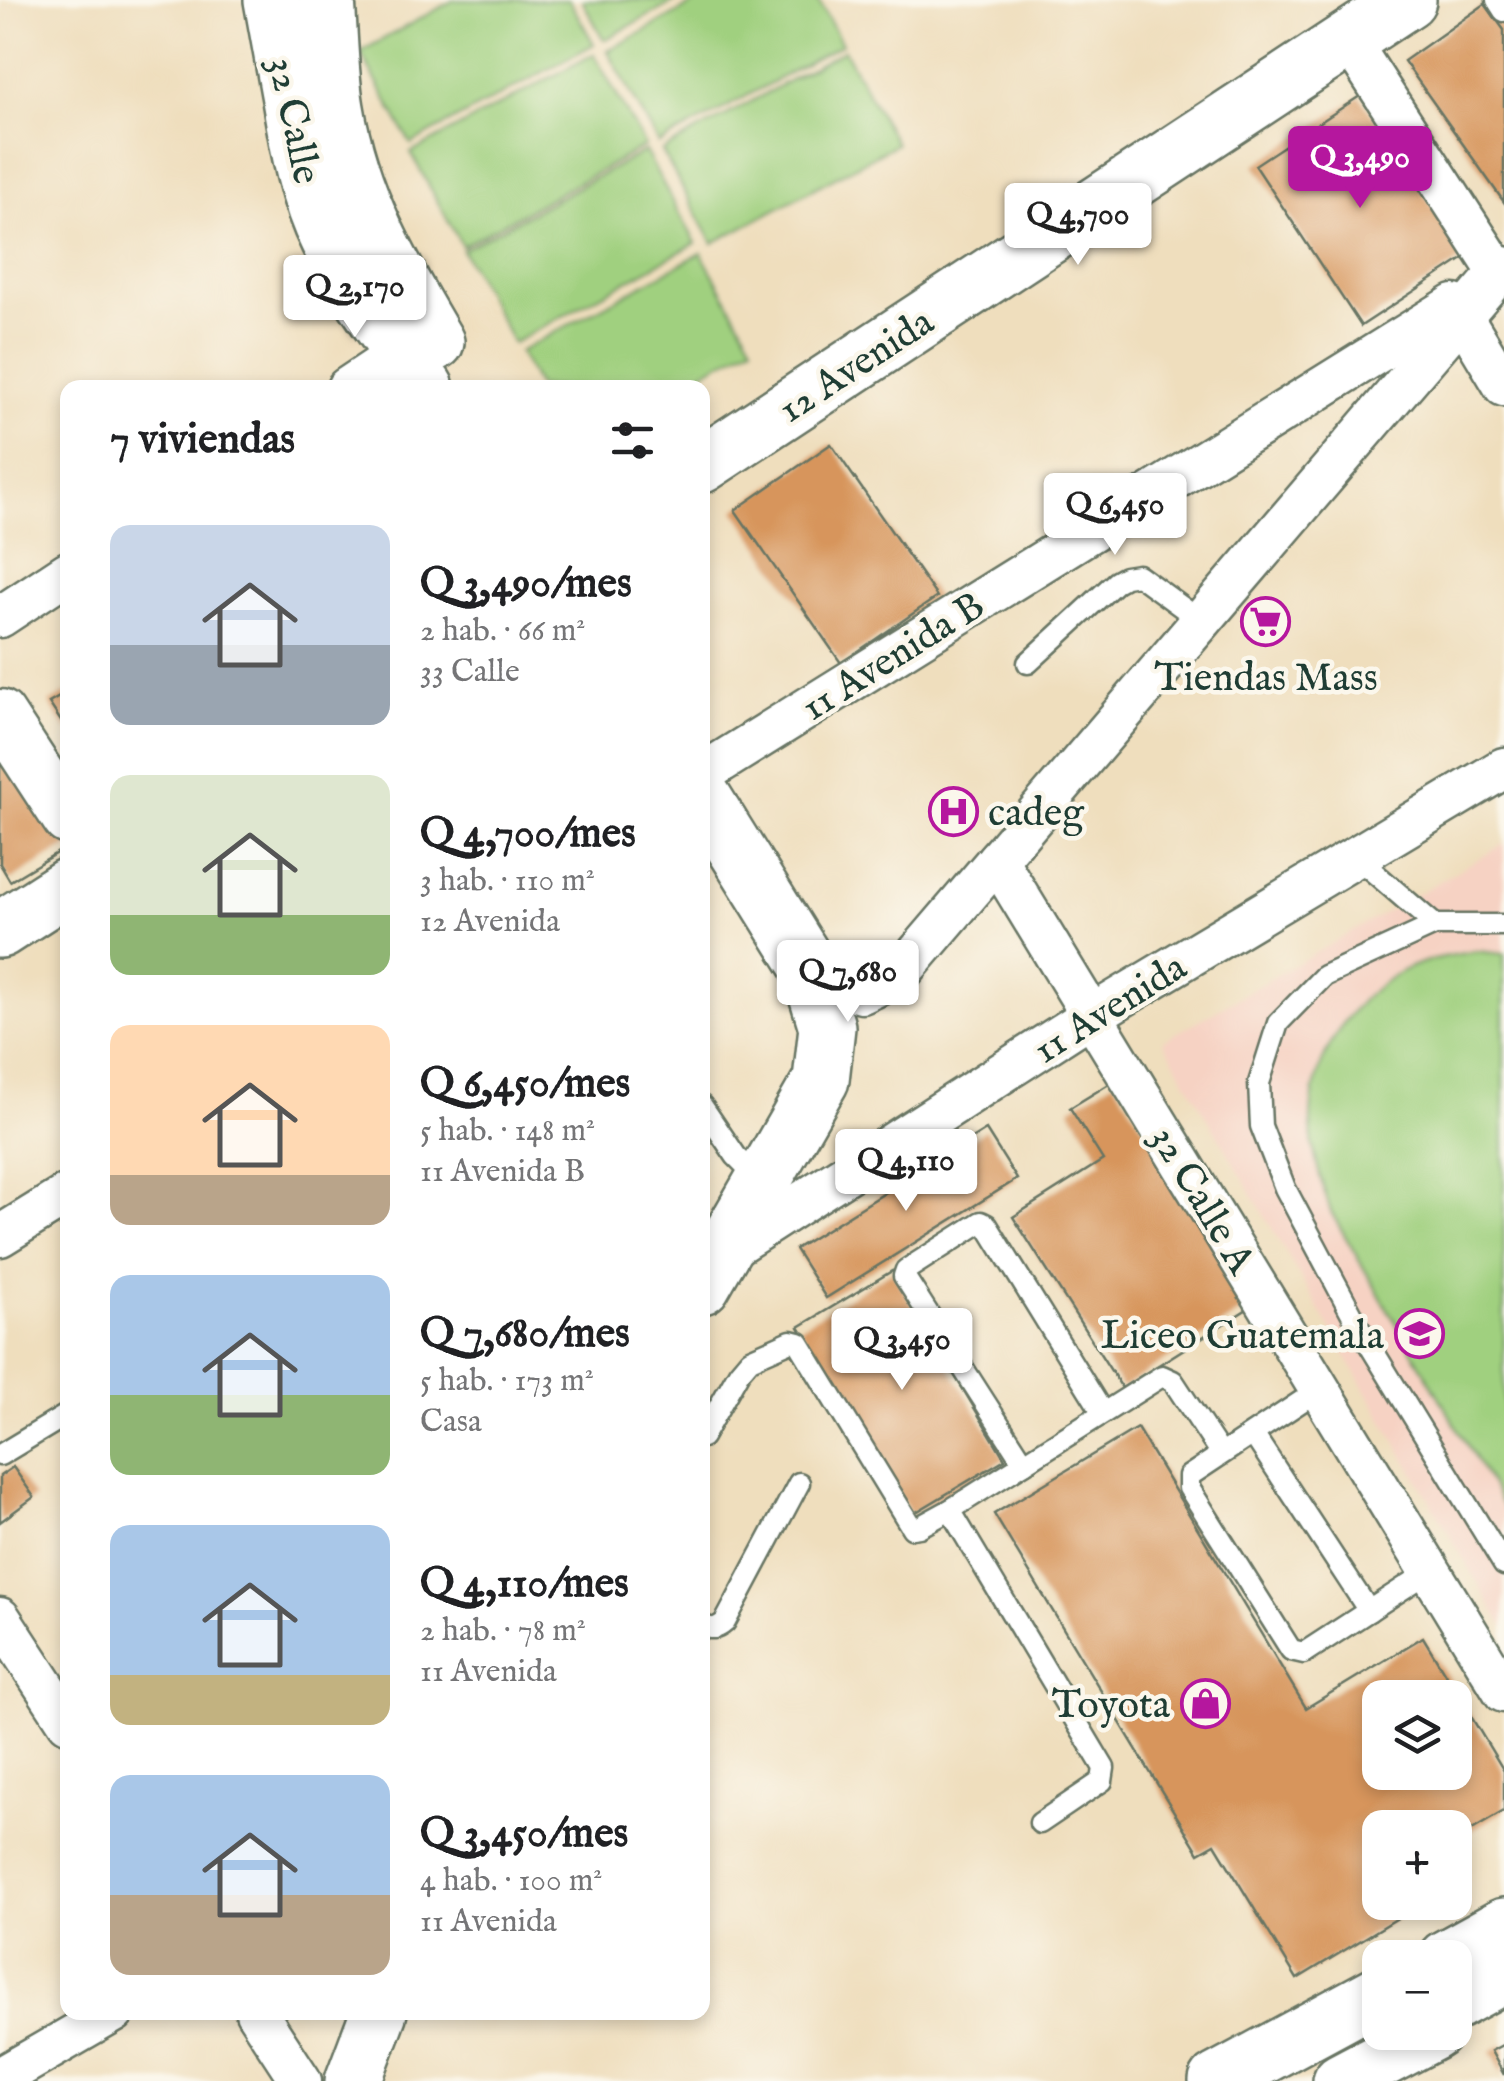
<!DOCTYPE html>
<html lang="es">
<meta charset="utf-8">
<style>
:root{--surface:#fff;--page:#f2f2f2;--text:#202124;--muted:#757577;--accent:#b5179e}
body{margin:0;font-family:"IM FELL English",serif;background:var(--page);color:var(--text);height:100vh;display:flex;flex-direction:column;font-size:38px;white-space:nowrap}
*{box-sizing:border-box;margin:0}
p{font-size:32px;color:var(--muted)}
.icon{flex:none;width:55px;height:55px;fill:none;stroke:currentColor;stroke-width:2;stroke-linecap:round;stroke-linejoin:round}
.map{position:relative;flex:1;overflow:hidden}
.side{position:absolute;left:60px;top:380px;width:650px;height:1640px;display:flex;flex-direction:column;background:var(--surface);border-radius:20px;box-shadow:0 5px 15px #0003}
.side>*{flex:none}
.buttons{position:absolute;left:1362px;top:1680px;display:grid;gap:20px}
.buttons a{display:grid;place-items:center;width:110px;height:110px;border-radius:20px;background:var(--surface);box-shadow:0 5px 15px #0003;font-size:50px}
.price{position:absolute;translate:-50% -85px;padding:0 22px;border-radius:10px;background:#fff;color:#222;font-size:32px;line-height:65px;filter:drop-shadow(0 2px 5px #0008)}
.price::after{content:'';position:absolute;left:50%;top:60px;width:30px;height:22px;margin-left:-15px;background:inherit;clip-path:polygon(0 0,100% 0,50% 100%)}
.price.current{background:var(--accent);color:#fff}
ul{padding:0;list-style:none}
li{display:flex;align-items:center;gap:30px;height:250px;padding:0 50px}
li span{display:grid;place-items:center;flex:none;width:280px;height:200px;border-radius:20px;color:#555}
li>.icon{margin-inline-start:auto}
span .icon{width:120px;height:120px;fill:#fffc;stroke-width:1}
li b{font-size:42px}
h2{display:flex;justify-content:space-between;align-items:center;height:120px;padding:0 50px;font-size:42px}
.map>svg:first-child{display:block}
</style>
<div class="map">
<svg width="1504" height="2081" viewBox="0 0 1504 2081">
<rect width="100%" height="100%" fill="#fbf7ec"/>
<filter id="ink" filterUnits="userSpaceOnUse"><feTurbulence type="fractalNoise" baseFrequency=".01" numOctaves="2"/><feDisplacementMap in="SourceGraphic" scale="20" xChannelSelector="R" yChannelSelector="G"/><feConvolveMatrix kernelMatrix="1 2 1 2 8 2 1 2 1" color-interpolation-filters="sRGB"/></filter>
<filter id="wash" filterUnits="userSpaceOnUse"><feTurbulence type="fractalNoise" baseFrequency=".0048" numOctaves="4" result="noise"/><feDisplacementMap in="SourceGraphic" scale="40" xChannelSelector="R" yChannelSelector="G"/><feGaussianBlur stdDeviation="2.25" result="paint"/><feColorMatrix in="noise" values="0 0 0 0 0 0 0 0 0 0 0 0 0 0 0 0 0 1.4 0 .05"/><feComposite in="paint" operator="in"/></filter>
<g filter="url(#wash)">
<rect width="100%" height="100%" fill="#efdebd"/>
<path fill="#f6d2c3" d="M1504 844V1628L1163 1041Z"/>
<g fill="#a0d07f" stroke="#60865a" stroke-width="2.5">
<path d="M454 0H569L594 44 411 144 360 52Z"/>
<path d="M582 0H678L604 40Z"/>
<path d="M701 0H818L842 44 659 144 608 51Z"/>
<path d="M844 50 896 144 713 243 662 151Z"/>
<path d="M594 54 645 146 462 246 411 153Z"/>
<path d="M645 151 696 243 513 343 462 250Z"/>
<path d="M701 253 753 345 675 387H538L519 352Z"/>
<path d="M1477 951 1504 954V1508L1331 1212C1323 1188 1315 1163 1312 1138 1304 1072 1344 1001 1402 971 1426 959 1451 955 1477 951Z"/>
</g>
<g id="blocks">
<g fill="#d7955b" fill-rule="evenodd">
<path d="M1485 4 1504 30V202L1404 61Z"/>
<path d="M1360 96 1466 257 1361 326 1255 165Z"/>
<path d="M831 444 937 597 841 663 735 510Z"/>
<path d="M68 692V732L49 703Z"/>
<path d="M0 755 68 839V846L10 881 0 864Z"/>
<path d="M1114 1081 1255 1304 1122 1388 1013 1217 1103 1160 1070 1108Z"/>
<path d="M986 1130 1017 1179 826 1298 795 1249Z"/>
<path d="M892 1271 1005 1459 911 1515 799 1327Z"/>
<path d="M1137 1428 1306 1708 1423 1637 1504 1771V1811L1455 1840V1828H1380V1902H1424L1297 1979 1215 1844 1199 1853 994 1514ZM1380 1698H1455V1772H1380Z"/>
<path d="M13 1467 34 1497 0 1522V1476Z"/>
<path d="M1504 2044V2075L1491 2051Z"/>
</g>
</g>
</g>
<g filter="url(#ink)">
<use href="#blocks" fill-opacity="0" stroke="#687564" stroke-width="2.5"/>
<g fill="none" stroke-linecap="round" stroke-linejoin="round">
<defs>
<g id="service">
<path d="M1497 0 1504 11"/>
<path d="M1028 663 1116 582 1125 577 1138 575 1201 621"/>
<path d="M1356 857 1435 925"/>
<path d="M1504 925H1435L1324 976 1278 1023 1259 1083 1261 1126 1285 1188 1361 1331 1504 1565"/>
<path d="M702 1106 736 1156 759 1179"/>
<path d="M1320 1389 1189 1476V1488L1291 1650 1304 1653 1430 1571"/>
<path d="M1253 1434 1369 1611"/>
<path d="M702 1437 739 1372 750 1359 791 1341 799 1343 912 1528 919 1527 950 1510"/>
<path d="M0 1455 68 1414"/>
<path d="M1024 1463 904 1276 906 1270 981 1222 987 1225 1103 1413"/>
<path d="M702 1625C712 1630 717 1629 725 1622L799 1483"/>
<path d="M1040 1823 1102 1781 1104 1768 950 1510 1162 1376 1173 1381 1221 1454"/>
</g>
<g id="minor">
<path d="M1348 39 1499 273"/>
<path d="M1462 316 1504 386"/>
<path d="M347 388 401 352"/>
<path d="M0 617 68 572"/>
<path d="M702 774 1454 305"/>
<path d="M997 860 1504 1692"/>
<path d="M808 965 835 985 862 993 898 976 1504 267"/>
<path d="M0 1236 68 1194"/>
<path d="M726 1251 1092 1015 1504 768"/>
<path d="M0 1618 68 1722"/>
<path d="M256 2012 301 2081"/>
<path d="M0 2078 114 2012"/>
</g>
<path id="tertiary" d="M0 715 68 819"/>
<g id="secondary">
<path d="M272 0C278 33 284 66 290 99 298 146 306 196 328 240 353 289 394 342 426 388"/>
<path d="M327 0C330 36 330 73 336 108 350 195 392 268 436 342"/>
<path d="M702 465 1408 0"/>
<path d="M702 795 808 965 827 1027 821 1080 702 1286"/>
<path d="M0 930 68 886"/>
<path d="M1446 1958 1504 1926"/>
<path d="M1455 2002 1504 1975"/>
<path d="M353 2081 379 2012"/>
<path d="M1217 2081 1380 1993"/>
<path d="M1341 2081 1434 2032"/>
</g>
</defs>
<use href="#service" stroke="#687564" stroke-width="25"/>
<use href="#minor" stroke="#687564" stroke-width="45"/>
<use href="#tertiary" stroke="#687564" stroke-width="55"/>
<use href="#secondary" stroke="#687564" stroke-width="60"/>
<use href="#service" stroke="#fff" stroke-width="20"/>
<use href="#minor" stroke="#fff" stroke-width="40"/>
<use href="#tertiary" stroke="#fff" stroke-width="50"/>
<use href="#secondary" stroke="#fff" stroke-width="55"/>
</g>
</g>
<defs>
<symbol id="supermarket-ring" viewBox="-11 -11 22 22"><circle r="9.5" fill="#fbf7ec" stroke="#b5179e" stroke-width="1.5"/><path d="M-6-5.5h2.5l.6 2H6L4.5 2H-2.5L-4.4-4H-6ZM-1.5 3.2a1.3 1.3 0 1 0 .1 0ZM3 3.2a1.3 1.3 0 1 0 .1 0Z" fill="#b5179e"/></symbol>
<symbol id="hospital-ring" viewBox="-11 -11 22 22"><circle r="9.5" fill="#fbf7ec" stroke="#b5179e" stroke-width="1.5"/><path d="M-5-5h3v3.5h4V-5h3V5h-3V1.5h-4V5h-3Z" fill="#b5179e"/></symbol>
<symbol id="school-ring" viewBox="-11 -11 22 22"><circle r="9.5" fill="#fbf7ec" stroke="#b5179e" stroke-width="1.5"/><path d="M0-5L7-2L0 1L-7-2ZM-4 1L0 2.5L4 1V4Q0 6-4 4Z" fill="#b5179e"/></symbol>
<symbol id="shop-ring" viewBox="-11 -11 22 22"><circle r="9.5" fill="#fbf7ec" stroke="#b5179e" stroke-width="1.5"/><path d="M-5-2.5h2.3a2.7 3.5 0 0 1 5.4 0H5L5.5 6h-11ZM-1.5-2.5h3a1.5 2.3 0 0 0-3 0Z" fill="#b5179e"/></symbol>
</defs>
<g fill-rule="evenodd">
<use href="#supermarket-ring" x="1238" y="594" width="55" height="55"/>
<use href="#hospital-ring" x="926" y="784" width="55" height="55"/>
<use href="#school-ring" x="1392" y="1306" width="55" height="55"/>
<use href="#shop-ring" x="1178" y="1676" width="55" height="55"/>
</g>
<g text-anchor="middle" stroke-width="9" stroke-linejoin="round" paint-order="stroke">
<g font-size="40" fill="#1f3d34" stroke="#fbf7ec">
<text transform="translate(296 120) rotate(78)" y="14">32 Calle</text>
<text transform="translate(855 364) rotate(-33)" y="14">12 Avenida</text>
<text transform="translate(892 655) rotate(-32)" y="14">11 Avenida B</text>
<text transform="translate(1109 1007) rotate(-32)" y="14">11 Avenida</text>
<text transform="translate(1204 1199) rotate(59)" y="14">32 Calle A</text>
</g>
<g font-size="40" fill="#1f3d34" stroke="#fbf7ec" text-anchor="end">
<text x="1266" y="690" text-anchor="middle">Tiendas Mass</text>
<text x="988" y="825" text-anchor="start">cadeg</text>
<text x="1384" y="1348">Liceo Guatemala</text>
<text x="1170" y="1717">Toyota</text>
</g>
</g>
</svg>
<div class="buttons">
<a><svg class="icon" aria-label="layers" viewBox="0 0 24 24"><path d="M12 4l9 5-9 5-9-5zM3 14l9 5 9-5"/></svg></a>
<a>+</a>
<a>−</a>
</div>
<b class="price current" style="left:1360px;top:211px">Q 3,490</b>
<b class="price" style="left:1078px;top:268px">Q 4,700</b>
<b class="price" style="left:355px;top:340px">Q 2,170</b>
<b class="price" style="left:1115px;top:558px">Q 6,450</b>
<b class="price" style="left:848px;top:1025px">Q 7,680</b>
<b class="price" style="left:906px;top:1214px">Q 4,110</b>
<b class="price" style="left:902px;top:1393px">Q 3,450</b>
<section class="side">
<h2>7 viviendas<svg class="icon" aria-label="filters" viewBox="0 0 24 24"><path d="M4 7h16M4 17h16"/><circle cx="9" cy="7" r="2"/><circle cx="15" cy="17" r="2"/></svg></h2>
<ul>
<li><span style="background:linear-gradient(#c9d6e8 60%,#9aa5b1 0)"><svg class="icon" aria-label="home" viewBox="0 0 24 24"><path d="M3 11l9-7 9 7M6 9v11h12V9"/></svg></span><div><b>Q 3,490/mes</b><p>2 hab. · 66 m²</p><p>33 Calle</p></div></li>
<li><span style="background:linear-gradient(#dfe7d0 70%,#8fb573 0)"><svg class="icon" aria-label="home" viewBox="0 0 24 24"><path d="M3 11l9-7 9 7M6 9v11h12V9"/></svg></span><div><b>Q 4,700/mes</b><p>3 hab. · 110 m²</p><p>12 Avenida</p></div></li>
<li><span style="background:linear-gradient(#ffd9b3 75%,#b9a48a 0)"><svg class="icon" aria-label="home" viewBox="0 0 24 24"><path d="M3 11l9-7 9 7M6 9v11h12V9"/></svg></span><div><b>Q 6,450/mes</b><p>5 hab. · 148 m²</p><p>11 Avenida B</p></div></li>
<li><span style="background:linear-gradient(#a9c7e8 60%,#8fb573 0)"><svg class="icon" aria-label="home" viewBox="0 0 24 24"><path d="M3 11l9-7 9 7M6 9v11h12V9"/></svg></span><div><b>Q 7,680/mes</b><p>5 hab. · 173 m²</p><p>Casa</p></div></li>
<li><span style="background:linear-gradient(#a9c7e8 75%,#c2b280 0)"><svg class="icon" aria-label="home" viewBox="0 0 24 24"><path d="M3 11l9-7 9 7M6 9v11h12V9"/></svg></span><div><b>Q 4,110/mes</b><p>2 hab. · 78 m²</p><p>11 Avenida</p></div></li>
<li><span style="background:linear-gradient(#a9c7e8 60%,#b9a48a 0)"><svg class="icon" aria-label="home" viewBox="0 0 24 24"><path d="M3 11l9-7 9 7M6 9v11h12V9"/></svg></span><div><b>Q 3,450/mes</b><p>4 hab. · 100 m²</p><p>11 Avenida</p></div></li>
</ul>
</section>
</div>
